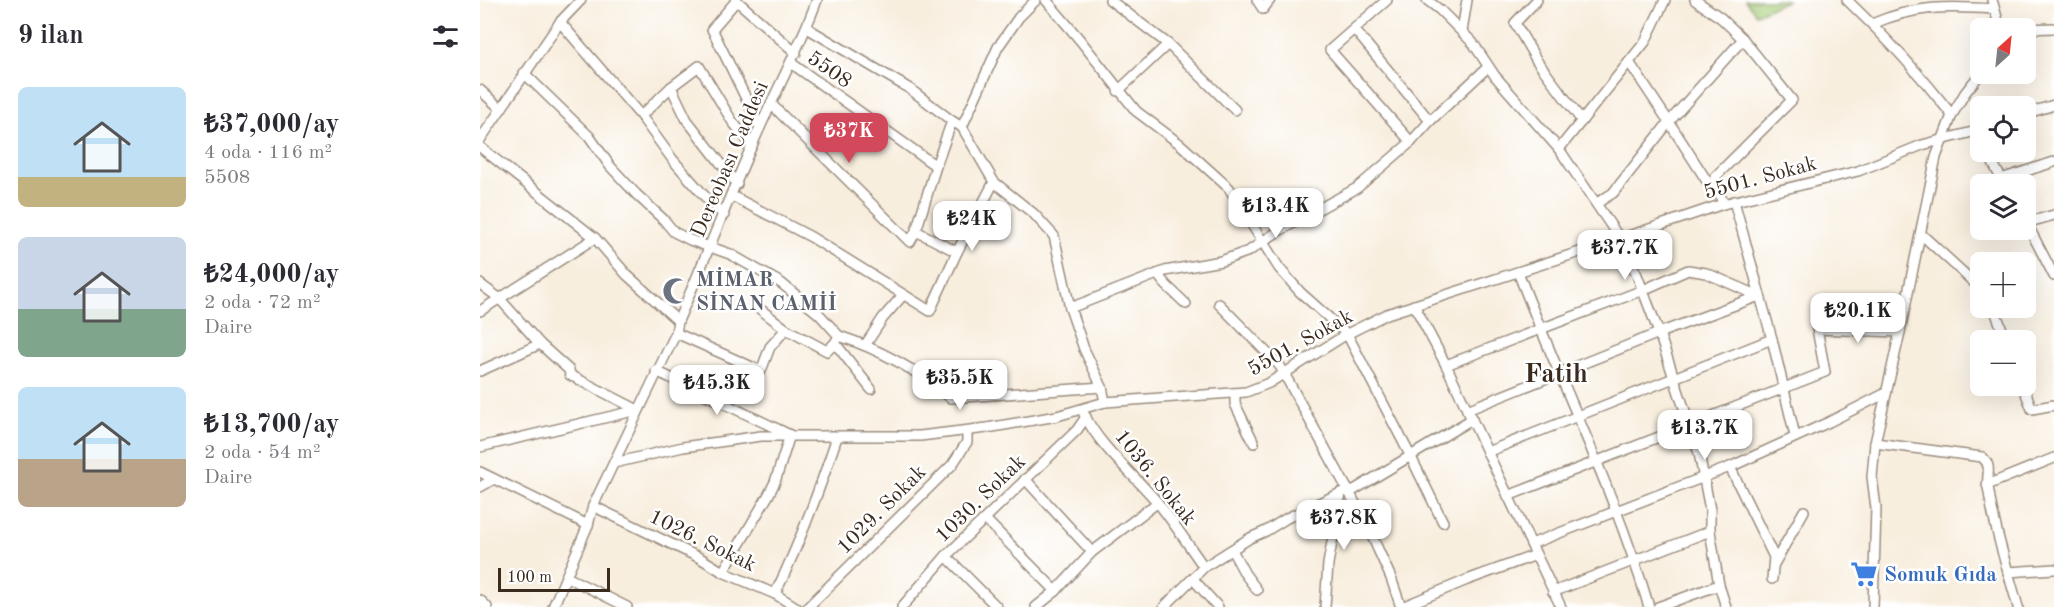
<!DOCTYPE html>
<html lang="tr">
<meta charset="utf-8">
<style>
:root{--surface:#fff;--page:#f7f7f7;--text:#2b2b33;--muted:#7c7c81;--accent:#d1495b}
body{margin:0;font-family:"Old Standard TT",serif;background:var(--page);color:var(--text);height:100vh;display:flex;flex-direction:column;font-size:22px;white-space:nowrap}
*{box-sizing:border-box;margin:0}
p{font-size:20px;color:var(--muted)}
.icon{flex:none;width:33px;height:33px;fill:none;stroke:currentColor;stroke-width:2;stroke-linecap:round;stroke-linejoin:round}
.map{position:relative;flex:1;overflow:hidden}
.panel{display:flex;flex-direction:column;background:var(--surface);width:480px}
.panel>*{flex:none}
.needle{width:39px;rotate:27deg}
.tools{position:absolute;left:1490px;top:18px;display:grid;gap:12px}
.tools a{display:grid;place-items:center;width:66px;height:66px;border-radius:9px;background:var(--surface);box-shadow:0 6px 24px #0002;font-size:30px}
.scale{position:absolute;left:18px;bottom:15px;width:112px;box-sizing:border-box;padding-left:6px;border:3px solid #3b2a1e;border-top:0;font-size:16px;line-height:21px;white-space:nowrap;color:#3b2a1e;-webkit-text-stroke:4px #fff;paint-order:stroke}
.price{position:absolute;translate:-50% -51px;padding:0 14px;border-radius:12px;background:#fff;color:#222;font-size:20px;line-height:39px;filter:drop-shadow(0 2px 3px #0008)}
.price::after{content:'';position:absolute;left:50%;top:36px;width:18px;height:14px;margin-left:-9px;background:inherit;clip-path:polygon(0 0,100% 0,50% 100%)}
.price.on{background:var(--accent);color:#fff}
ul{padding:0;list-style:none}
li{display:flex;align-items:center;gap:18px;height:150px;padding:0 18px}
li span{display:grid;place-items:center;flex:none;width:168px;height:120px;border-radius:9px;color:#555}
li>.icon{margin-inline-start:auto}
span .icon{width:72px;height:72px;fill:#fffc;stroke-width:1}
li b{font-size:26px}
h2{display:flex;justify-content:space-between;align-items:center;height:72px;padding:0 18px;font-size:26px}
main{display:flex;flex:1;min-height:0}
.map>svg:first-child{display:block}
</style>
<main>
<section class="panel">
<h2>9 ilan<svg class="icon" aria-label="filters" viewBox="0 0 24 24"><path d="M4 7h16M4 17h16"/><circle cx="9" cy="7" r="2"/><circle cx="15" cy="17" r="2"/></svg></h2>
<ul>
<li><span style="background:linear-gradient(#bfe0f5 75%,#c2b280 0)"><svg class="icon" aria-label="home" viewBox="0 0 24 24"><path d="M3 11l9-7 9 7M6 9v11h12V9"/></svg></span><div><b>₺37,000/ay</b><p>4 oda · 116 m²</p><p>5508</p></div></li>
<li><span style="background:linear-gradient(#c9d6e8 60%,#7fa58c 0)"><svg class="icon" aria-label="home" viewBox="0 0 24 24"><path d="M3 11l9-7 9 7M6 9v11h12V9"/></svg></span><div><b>₺24,000/ay</b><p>2 oda · 72 m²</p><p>Daire</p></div></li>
<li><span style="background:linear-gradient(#bfe0f5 60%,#b9a48a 0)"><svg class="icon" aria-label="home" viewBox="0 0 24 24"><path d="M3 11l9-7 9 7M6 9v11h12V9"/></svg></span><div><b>₺13,700/ay</b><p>2 oda · 54 m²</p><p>Daire</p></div></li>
</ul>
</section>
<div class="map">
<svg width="1574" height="607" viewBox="0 0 1574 607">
<rect width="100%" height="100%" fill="#fff"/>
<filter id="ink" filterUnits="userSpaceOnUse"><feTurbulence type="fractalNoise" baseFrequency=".0167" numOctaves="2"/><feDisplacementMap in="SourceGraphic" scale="12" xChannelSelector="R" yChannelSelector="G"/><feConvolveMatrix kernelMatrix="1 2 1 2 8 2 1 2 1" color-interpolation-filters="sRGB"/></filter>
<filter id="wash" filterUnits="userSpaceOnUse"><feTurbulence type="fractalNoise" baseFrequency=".008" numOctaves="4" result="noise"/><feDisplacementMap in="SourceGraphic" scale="24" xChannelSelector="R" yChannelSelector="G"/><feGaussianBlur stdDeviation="1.35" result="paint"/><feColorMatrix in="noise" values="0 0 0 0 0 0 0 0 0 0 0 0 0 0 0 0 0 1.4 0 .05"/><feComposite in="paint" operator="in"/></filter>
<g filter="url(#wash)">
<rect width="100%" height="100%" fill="#f8eede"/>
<path fill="#a4cc77" stroke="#707b4a" stroke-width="1.5" d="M1265 0H1308L1276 14Z"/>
</g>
<g filter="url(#ink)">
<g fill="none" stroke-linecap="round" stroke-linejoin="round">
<defs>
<g id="minor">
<path d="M256 0 316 53"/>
<path d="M257 0 232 29 280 127"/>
<path d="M566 0 600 40 656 111 700 144 749 188 799 268 820 292 867 334 930 455 963 522"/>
<path d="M630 0 688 44 638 91"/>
<path d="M777 0 783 9 790 0"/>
<path d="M907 0 850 50 931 142"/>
<path d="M947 0 960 10 993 43 1015 76 1079 149 1140 239 1157 275 1179 333 1219 453 1230 510V531L1239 585 1246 607"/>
<path d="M1057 0 1035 23 1057 61 1102 121"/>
<path d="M1215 0 1241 18 1263 39 1312 100 1235 177 1243 204"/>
<path d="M1367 0C1405 36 1440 74 1472 115"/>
<path d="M1512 0 1520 28"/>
<path d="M80 22 161 116 193 160 228 200 244 215"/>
<path d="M1392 24C1436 5 1468 6 1514 9"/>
<path d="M874 29 950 121"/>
<path d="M1545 29 1574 28"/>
<path d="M982 31 987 0"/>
<path d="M688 44 755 110"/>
<path d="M311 63 456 166"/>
<path d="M44 73 109 136 130 166 156 194 184 220 194 232 210 240 250 254 301 283 339 314 359 336 355 343 391 389"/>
<path d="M191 87 207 120 257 184"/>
<path d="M0 90 21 109"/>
<path d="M291 104 430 242 436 231 456 166 472 121 430 89 327 28"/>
<path d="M1545 114 1574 105"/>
<path d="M161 116 191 87 219 66 252 121 272 146"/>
<path d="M472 121 482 127 514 182 554 214 574 236 590 308 604 349 622 387 625 402"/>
<path d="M482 127 518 47 539 17 556 0"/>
<path d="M0 140 80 22 101 0"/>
<path d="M0 147 115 238 147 275 198 321"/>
<path d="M1079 149 1165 42 1185 0"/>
<path d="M1507 152 1524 184"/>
<path d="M1521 179 1574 162"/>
<path d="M1238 187 1232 189 1189 122 1263 39"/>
<path d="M252 196 331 237 450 311 477 252 514 182"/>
<path d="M1254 201 1292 339 1315 436"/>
<path d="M1117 203 1133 193 1189 122 1149 62"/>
<path d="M1545 220 1574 276"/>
<path d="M1546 223 1574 215"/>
<path d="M436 231 477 252"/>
<path d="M1441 234 1500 288"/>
<path d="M1038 272C1081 384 1135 492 1169 607"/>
<path d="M677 274 686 285 706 304"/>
<path d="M0 284 19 298 60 344 89 370 90 375 158 410"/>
<path d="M739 304 800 366 887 525 911 578 921 607"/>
<path d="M934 305 966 365 1081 607"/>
<path d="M276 306 306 329"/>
<path d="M590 308 685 271 741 261 769 251 797 232 877 188 931 142 950 121 1008 67"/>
<path d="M1514 308 1526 340"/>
<path d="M0 311 115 238"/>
<path d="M196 333 281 371 290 347 306 329 347 351 355 343"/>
<path d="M359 336C399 349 438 371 471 398L622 387"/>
<path d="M386 344 403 318 423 295"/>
<path d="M966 365 1163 290 1208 270 1226 273 1279 296"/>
<path d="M0 371 60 344"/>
<path d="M176 371 310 435 295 482 288 496 243 572"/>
<path d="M1543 386 1552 409 1574 405"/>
<path d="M755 394V404L774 443"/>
<path d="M987 410 1179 333 1279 296"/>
<path d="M604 414C621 449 654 474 678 503 694 523 709 546 724 567"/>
<path d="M1395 443 1502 457C1513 466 1506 475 1508 487 1514 527 1527 568 1538 607"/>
<path d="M0 447 158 410"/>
<path d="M1007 452 1292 339"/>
<path d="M134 463 203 447 281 436H440L507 428 577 416 625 402 766 392 789 383 867 334 907 314 1140 239 1243 204 1378 171 1442 145 1500 130"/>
<path d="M1250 467 1294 557 1292 579"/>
<path d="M0 472 108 525"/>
<path d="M545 479 612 552"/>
<path d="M1507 485 1574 458"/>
<path d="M0 487 14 479"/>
<path d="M869 493 992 419"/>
<path d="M1028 496 1345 372 1337 329 1420 332"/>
<path d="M113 506 220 558 243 572 295 594 316 607"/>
<path d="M505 519 576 591"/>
<path d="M1051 544 1250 467 1349 422 1406 393"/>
<path d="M752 550 765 574 777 590"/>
<path d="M466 556 517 607"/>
<path d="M1294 564 1324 511"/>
<path d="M1528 572 1574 569"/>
<path d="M87 577 147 607"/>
<path d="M713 579 738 607"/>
<path d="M1073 592 1230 531"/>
<path d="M295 594C320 543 339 491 357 437"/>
<path d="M0 600 7 607"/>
<path d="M73 607 108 525 113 506 196 333 198 321C224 262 247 202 273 143 294 95 319 49 337 0"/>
<path d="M328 607 472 465 487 442V431"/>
<path d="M422 607 466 556 597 430 606 417"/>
<path d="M556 607 576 591 612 552 677 503"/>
<path d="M684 607 724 567 770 538 786 531 807 518 867 490"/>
<path d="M845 607 848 564 861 493"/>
<path d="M922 607 987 580 1056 555"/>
<path d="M1178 607 1239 585"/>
<path d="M1393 607 1396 508 1392 477 1395 443 1420 332 1456 157 1472 115 1485 93 1500 74"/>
</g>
</defs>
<use href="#minor" stroke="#9a8c7e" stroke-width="12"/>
<use href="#minor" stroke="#fff" stroke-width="9"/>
</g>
</g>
<defs>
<symbol id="mosque-bare" viewBox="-9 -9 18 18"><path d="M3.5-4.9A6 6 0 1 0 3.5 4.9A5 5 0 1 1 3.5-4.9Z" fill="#6b7280" stroke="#fff" stroke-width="2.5" paint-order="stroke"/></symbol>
<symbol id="supermarket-bare" viewBox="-9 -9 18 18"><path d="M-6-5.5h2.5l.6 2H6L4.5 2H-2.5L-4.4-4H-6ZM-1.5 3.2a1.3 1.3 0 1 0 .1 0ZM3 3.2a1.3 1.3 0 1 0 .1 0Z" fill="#3f7fe0" stroke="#fff" stroke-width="2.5" paint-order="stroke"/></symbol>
</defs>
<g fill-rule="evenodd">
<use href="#mosque-bare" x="177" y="272" width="38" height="38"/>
<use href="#supermarket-bare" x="1365" y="555" width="38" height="38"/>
</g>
<g text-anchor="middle" stroke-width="5" stroke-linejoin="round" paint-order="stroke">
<g font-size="21" fill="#3b2a1e" stroke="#fff">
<text transform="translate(350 69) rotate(35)" y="7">5508</text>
<text transform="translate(249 159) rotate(-67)" y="7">Dereobası Caddesi</text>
<text transform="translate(1280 177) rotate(-15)" y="7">5501. Sokak</text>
<text transform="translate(820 342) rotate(-29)" y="7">5501. Sokak</text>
<text transform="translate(676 477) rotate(51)" y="7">1036. Sokak</text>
<text transform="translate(500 498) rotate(-44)" y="7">1030. Sokak</text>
<text transform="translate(401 509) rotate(-45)" y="7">1029. Sokak</text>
<text transform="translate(223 540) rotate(26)" y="7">1026. Sokak</text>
</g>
<g font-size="21" font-weight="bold" fill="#5b616d" stroke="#fff" text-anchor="start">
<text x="216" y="286">MİMAR<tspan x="216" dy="24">SİNAN CAMİİ</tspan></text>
</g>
<g font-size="21" font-weight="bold" fill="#366cbe" stroke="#fff" text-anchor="start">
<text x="1404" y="581">Somuk Gıda</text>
</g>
<g font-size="27" font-weight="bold" fill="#3b2a1e" stroke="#fff">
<text x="1076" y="382">Fatih</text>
</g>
</g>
</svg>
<div class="tools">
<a><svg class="needle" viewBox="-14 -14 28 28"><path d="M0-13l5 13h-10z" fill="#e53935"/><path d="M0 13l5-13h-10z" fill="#7c7c81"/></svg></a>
<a><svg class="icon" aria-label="locate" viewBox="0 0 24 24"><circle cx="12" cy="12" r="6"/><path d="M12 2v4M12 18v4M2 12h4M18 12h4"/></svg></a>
<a><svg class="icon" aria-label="layers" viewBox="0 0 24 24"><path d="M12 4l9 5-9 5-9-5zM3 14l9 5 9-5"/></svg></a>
<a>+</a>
<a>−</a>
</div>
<div class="scale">100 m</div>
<b class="price on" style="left:369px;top:164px">₺37K</b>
<b class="price" style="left:796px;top:239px">₺13.4K</b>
<b class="price" style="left:492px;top:252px">₺24K</b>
<b class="price" style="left:1145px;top:281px">₺37.7K</b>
<b class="price" style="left:1378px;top:344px">₺20.1K</b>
<b class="price" style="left:480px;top:411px">₺35.5K</b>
<b class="price" style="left:237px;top:416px">₺45.3K</b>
<b class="price" style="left:1225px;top:461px">₺13.7K</b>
<b class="price" style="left:864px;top:551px">₺37.8K</b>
</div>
</main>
